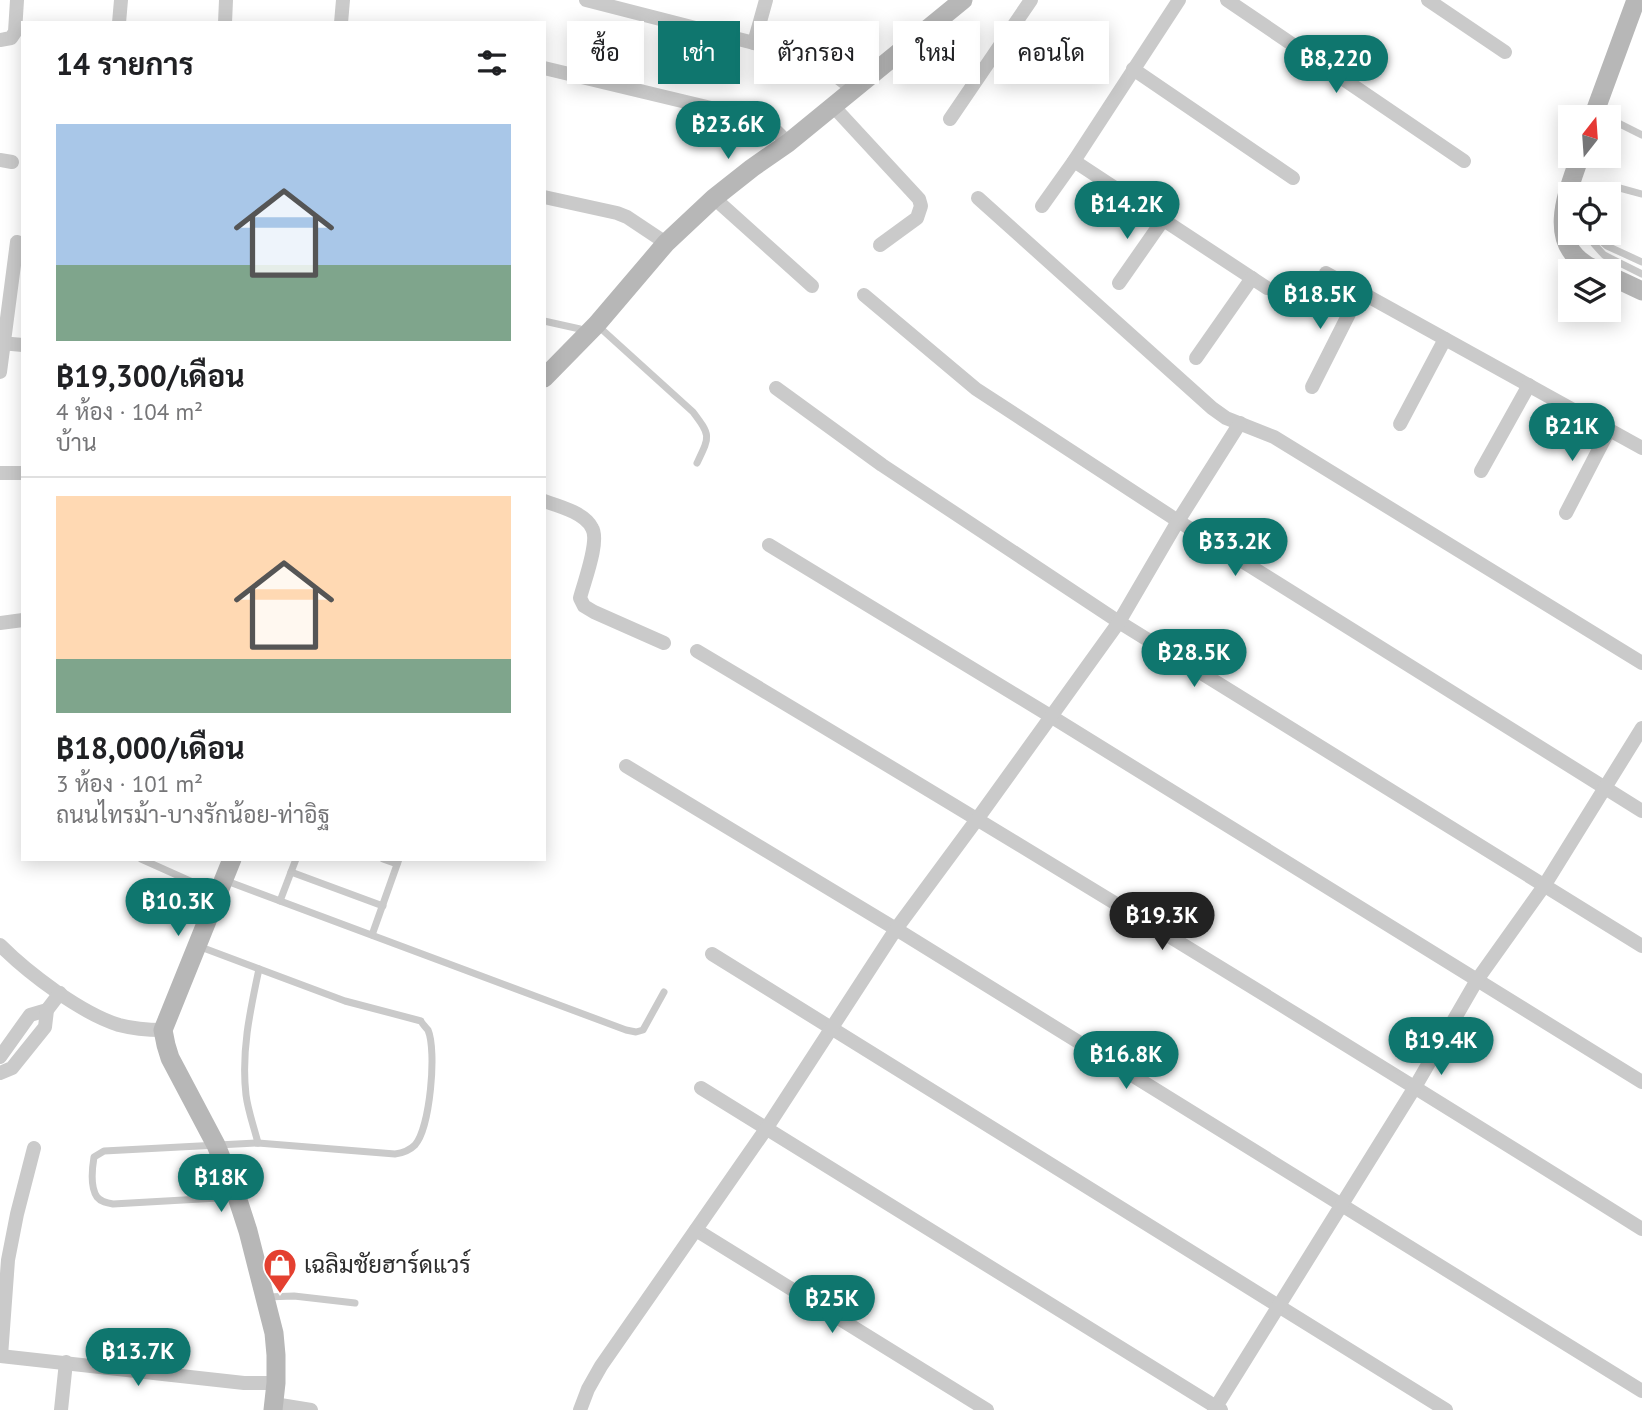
<!DOCTYPE html>
<html lang="th">
<meta charset="utf-8">
<style>
:root{--surface:#fff;--page:#f6f6f6;--text:#202124;--muted:#757577;--line:#e0e0e0;--accent:#0f766e}
body{margin:0;font-family:"PT Sans",Sarabun,sans-serif;background:var(--page);color:var(--text);height:100vh;display:flex;flex-direction:column;font-size:26px;white-space:nowrap}
*{box-sizing:border-box;margin:0}
p{font-size:23px;color:var(--muted)}
.icon{flex:none;width:38px;height:38px;fill:none;stroke:currentColor;stroke-width:2;stroke-linecap:round;stroke-linejoin:round}
.map{position:relative;flex:1;overflow:hidden}
.details{position:absolute;left:21px;top:21px;width:525px;height:840px;display:flex;flex-direction:column;background:var(--surface);border-radius:0px;box-shadow:0 4px 18px #0003}
.details>*{flex:none}
.hud{position:absolute;left:567px;top:21px;width:665px;height:63px;display:flex;gap:14px}
.needle{width:46px;rotate:17deg}
.controls{position:absolute;left:1558px;top:105px;display:grid;gap:14px}
.controls a{display:grid;place-items:center;width:63px;height:63px;border-radius:0px;background:var(--surface);box-shadow:0 4px 18px #0003;font-size:35px}
.price{position:absolute;translate:-50% -60px;padding:0 16px;border-radius:24px;background:var(--accent);color:#fff;font-size:23px;line-height:46px;filter:drop-shadow(0 2px 4px #0008)}
.price::after{content:'';position:absolute;left:50%;top:42px;width:21px;height:16px;margin-left:-10px;background:inherit;clip-path:polygon(0 0,100% 0,50% 100%)}
.price.on{background:#222;color:#fff}
ul{padding:0;list-style:none}
li{display:grid;align-content:center;gap:14px;height:371px;padding:0 35px}
li+li{border-top:2px solid var(--line)}
li span{display:grid;place-items:center;height:217px;border-radius:0px;color:#555}
li>.icon{margin-inline-start:auto}
span .icon{width:126px;height:126px;fill:#fffc;stroke-width:1}
li b{font-size:30px}
h2{display:flex;justify-content:space-between;align-items:center;height:84px;padding:0 35px;font-size:30px}
.pill{padding:0 24px;border-radius:0px;background:var(--surface);box-shadow:0 4px 18px #0003;font-size:24px;line-height:63px}
.pill.on{background:var(--accent);color:#fff}
.map>svg:first-child{display:block}
</style>
<div class="map">
<svg width="1642" height="1410" viewBox="0 0 1642 1410">
<rect width="100%" height="100%" fill="#fff"/>
<g fill="none" stroke-linecap="round" stroke-linejoin="round">
<g stroke="#cacaca" stroke-width="7">
<path d="M1608 118 1642 135"/>
<path d="M1604 194 1616 187 1642 194"/>
<path d="M1593 233 1594 244 1604 255 1642 274"/>
<path d="M1593 234 1607 246 1642 262"/>
<path d="M544 321 580 329 585 336"/>
<path d="M597 325 693 412C711 436 710 436 697 463"/>
<path d="M141 859 217 893"/>
<path d="M383 859 397 864"/>
<path d="M291 872 383 906"/>
<path d="M224 880 626 1030 636 1032 643 1030 664 992"/>
<path d="M280 901 296 859"/>
<path d="M372 935 399 859"/>
<path d="M198 946 345 1001 421 1021C421 1022 427 1029 428 1030 437 1051 430 1128 415 1145 409 1151 403 1153 395 1154L258 1143 104 1151 94 1157C92 1169 90 1187 97 1197 101 1202 107 1203 113 1204L236 1197"/>
<path d="M258 1143C254 1127 248 1111 246 1095 241 1052 250 1011 259 969"/>
<path d="M266 1297 294 1296 355 1303"/>
</g>
<g stroke="#cacaca" stroke-width="14">
<path d="M586 0 754 43 808 59 822 65 853 89"/>
<path d="M1227 0 1464 161"/>
<path d="M1428 0 1505 52"/>
<path d="M119 23 121 0"/>
<path d="M225 23 226 0"/>
<path d="M341 23 343 0"/>
<path d="M0 40 11 38 15 32 17 0"/>
<path d="M754 43 766 0"/>
<path d="M544 68 757 119 773 128 788 143"/>
<path d="M1133 69 1293 178"/>
<path d="M833 106 919 199 921 206 917 218 880 245"/>
<path d="M950 119 1031 0"/>
<path d="M0 160 12 162"/>
<path d="M1074 161 1267 288"/>
<path d="M544 197 617 213 627 217 666 243"/>
<path d="M714 198 812 286"/>
<path d="M978 198 1212 408 1226 418 1274 437 1642 663"/>
<path d="M1042 206 1074 161 1179 0"/>
<path d="M1326 273 1642 448"/>
<path d="M1119 283 1163 220"/>
<path d="M864 295 976 389 1178 521 1642 811"/>
<path d="M0 343 23 345"/>
<path d="M1196 358 1252 278"/>
<path d="M0 372 17 242"/>
<path d="M1312 387 1360 292"/>
<path d="M776 388 882 465 1119 622 1642 946"/>
<path d="M1400 424 1445 339"/>
<path d="M1481 471 1529 385"/>
<path d="M0 473H23"/>
<path d="M544 501C559 506 585 513 592 528 600 541 584 582 580 598L584 606 594 612 664 643"/>
<path d="M1566 513 1609 430"/>
<path d="M769 545 1052 717 1642 1082"/>
<path d="M0 623 23 620"/>
<path d="M697 651C1014 840 1329 1033 1642 1229"/>
<path d="M626 766 896 929 1642 1391"/>
<path d="M0 945C29 974 81 1013 119 1025 134 1029 148 1030 163 1030"/>
<path d="M712 954 1446 1410"/>
<path d="M0 1057 30 1015 47 1010"/>
<path d="M0 1073 12 1068 45 1027 47 1010 60 993"/>
<path d="M701 1088 1221 1410"/>
<path d="M696 1230 987 1410"/>
<path d="M0 1356 244 1383H276"/>
<path d="M1 1356 8 1260 17 1214 34 1148"/>
<path d="M274 1404 311 1410"/>
<path d="M61 1410 66 1362"/>
<path d="M580 1410 588 1389 601 1366 766 1129 896 929 978 818 1119 622 1178 521 1240 423"/>
<path d="M1214 1410 1415 1087 1477 980 1544 886 1642 728"/>
</g>
<g stroke="#b7b7b7" stroke-width="19">
<path d="M1593 117 1636 0"/>
<path d="M1580 156C1569 189 1546 239 1585 264 1589 267 1595 269 1600 271"/>
<path d="M1608 275 1642 291"/>
<path d="M544 378 597 324 666 243 714 198 752 168 788 143 963 0"/>
<path d="M232 859 163 1030 166 1045 170 1058 216 1145 237 1197 248 1231 274 1333 276 1355V1383L273 1410"/>
</g>
</g>
<defs>
<symbol id="shop-pin" viewBox="-11 -11 22 30"><path d="M0 17L-7.5 6A9.5 9.5 0 1 1 7.5 6Z" fill="#e44030" stroke="#fff"/><path d="M-5-2.5h2.3a2.7 3.5 0 0 1 5.4 0H5L5.5 6h-11ZM-1.5-2.5h3a1.5 2.3 0 0 0-3 0Z" fill="#fff"/></symbol>
</defs>
<g fill-rule="evenodd">
<use href="#shop-pin" x="261" y="1246" width="38" height="52"/>
</g>
<g text-anchor="middle" stroke-width="7" stroke-linejoin="round" paint-order="stroke">
<g font-size="24" fill="#2d2d2d" stroke="#fff" text-anchor="start">
<text x="304" y="1273">เฉลิมชัยฮาร์ดแวร์</text>
</g>
</g>
</svg>
<div class="controls">
<a><svg class="needle" viewBox="-14 -14 28 28"><path d="M0-13l5 13h-10z" fill="#e53935"/><path d="M0 13l5-13h-10z" fill="#757577"/></svg></a>
<a><svg class="icon" aria-label="locate" viewBox="0 0 24 24"><circle cx="12" cy="12" r="6"/><path d="M12 2v4M12 18v4M2 12h4M18 12h4"/></svg></a>
<a><svg class="icon" aria-label="layers" viewBox="0 0 24 24"><path d="M12 4l9 5-9 5-9-5zM3 14l9 5 9-5"/></svg></a>
</div>
<b class="price" style="left:1336px;top:95px">฿8,220</b>
<b class="price" style="left:728px;top:161px">฿23.6K</b>
<b class="price" style="left:1127px;top:241px">฿14.2K</b>
<b class="price" style="left:1320px;top:331px">฿18.5K</b>
<b class="price" style="left:1572px;top:463px">฿21K</b>
<b class="price" style="left:1235px;top:578px">฿33.2K</b>
<b class="price" style="left:1194px;top:689px">฿28.5K</b>
<b class="price" style="left:178px;top:938px">฿10.3K</b>
<b class="price on" style="left:1162px;top:952px">฿19.3K</b>
<b class="price" style="left:1441px;top:1077px">฿19.4K</b>
<b class="price" style="left:1126px;top:1091px">฿16.8K</b>
<b class="price" style="left:221px;top:1214px">฿18K</b>
<b class="price" style="left:832px;top:1335px">฿25K</b>
<b class="price" style="left:138px;top:1388px">฿13.7K</b>
<div class="hud">
<a class="pill">ซื้อ</a>
<a class="pill on">เช่า</a>
<a class="pill">ตัวกรอง</a>
<a class="pill">ใหม่</a>
<a class="pill">คอนโด</a>
</div>
<section class="details">
<h2>14 รายการ<svg class="icon" aria-label="filters" viewBox="0 0 24 24"><path d="M4 7h16M4 17h16"/><circle cx="9" cy="7" r="2"/><circle cx="15" cy="17" r="2"/></svg></h2>
<ul>
<li><span style="background:linear-gradient(#a9c7e8 65%,#7fa58c 0)"><svg class="icon" aria-label="home" viewBox="0 0 24 24"><path d="M3 11l9-7 9 7M6 9v11h12V9"/></svg></span><div><b>฿19,300/เดือน</b><p>4 ห้อง · 104 m²</p><p>บ้าน</p></div></li>
<li><span style="background:linear-gradient(#ffd9b3 75%,#7fa58c 0)"><svg class="icon" aria-label="home" viewBox="0 0 24 24"><path d="M3 11l9-7 9 7M6 9v11h12V9"/></svg></span><div><b>฿18,000/เดือน</b><p>3 ห้อง · 101 m²</p><p>ถนนไทรม้า-บางรักน้อย-ท่าอิฐ</p></div></li>
</ul>
</section>
</div>
